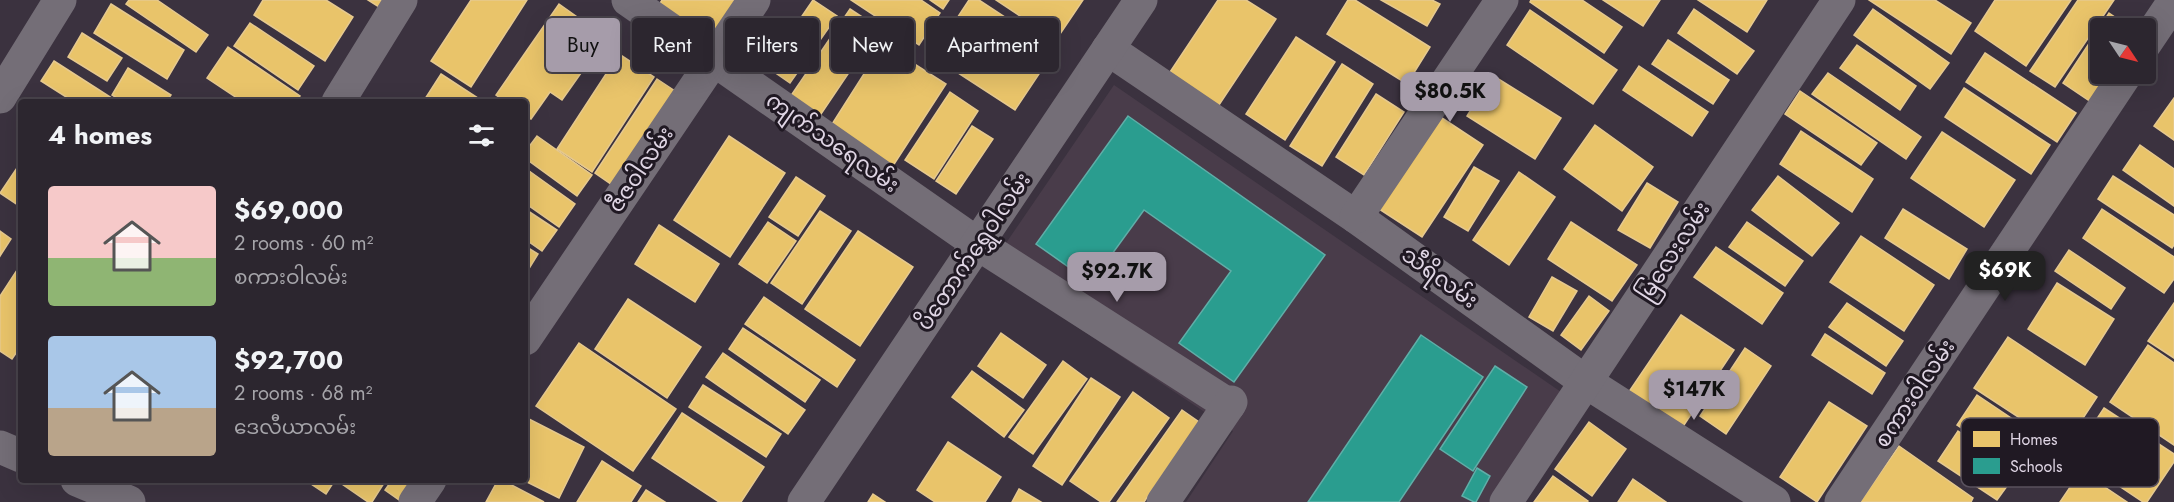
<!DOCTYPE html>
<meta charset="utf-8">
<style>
:root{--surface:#2c262f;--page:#342e37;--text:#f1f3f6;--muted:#a6a5aa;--line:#48434b;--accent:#a69caa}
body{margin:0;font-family:Jost,"Noto Sans Myanmar",sans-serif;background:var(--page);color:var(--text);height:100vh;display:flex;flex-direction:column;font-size:22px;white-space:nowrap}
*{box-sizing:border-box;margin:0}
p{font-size:20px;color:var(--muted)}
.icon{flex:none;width:33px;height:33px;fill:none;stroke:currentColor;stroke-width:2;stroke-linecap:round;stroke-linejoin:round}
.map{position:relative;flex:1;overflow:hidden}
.side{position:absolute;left:18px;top:99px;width:510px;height:384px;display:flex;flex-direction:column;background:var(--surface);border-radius:6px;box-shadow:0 6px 24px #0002,0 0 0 2px var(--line)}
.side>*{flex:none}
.hud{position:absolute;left:546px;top:18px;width:570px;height:54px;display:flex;gap:12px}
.needle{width:39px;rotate:125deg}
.buttons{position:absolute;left:2090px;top:18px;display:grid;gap:12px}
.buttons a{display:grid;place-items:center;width:66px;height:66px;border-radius:6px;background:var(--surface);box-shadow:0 6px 24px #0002,0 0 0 2px var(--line);font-size:30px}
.price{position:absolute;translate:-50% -51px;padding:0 14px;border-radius:12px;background:var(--accent);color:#111;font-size:20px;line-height:39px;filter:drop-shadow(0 2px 3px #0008)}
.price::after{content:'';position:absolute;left:50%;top:36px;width:18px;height:14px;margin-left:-9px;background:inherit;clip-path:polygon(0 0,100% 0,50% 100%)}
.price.selected{background:#222;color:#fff}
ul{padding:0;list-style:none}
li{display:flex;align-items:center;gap:18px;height:150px;padding:0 30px}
li span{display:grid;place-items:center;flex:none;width:168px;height:120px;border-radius:6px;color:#555}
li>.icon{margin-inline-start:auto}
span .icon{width:72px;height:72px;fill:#fffc;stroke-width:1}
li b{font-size:26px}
h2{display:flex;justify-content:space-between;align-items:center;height:72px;padding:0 30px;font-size:26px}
.chip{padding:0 21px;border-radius:6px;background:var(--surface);box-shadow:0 6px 24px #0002,0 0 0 2px var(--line);font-size:21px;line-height:54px}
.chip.selected{background:var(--accent);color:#111}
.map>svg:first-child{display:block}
</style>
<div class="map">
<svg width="2174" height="502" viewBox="0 0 2174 502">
<rect width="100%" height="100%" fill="#3b323f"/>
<path fill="#493c4a" d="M1114 85 1564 394 1489 502H1186L1233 431 989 268Z"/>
<g fill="#e9c46a" stroke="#e6c98f" stroke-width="1.5">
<path d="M129 0H157L208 35 196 52 126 4Z"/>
<path d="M263 0H326L353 17 325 61 254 15Z"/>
<path d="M368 0H384L379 7Z"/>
<path d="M471 0H527L471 87 431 61Z"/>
<path d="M662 0H754L719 52 656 10Z"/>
<path d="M813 0 837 16 790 83 767 67Z"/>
<path d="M851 0H921L940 13 919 45Z"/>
<path d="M930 0H949L943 9Z"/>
<path d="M969 0H979L1055 50 1015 110 932 56Z"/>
<path d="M996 0H1083L1056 40Z"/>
<path d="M1218 0H1246L1276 19 1211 117 1162 84Z"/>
<path d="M1348 0H1355L1430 47 1407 84 1327 34Z"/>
<path d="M1381 0H1432L1440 4 1427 26Z"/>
<path d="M1531 0H1582L1622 27 1604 53 1530 2Z"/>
<path d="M1603 0H1660L1643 26Z"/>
<path d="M1698 0H1767L1747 32Z"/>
<path d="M1869 0H1935L1971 23 1951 54Z"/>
<path d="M1995 0H2071L2026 66 1975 31Z"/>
<path d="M2078 0H2114L2055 87 2030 71Z"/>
<path d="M111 4 184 50 167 79 94 33Z"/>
<path d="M559 4 594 29 579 50 591 59 562 100 550 92 531 119 525 116V102H506L496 95Z"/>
<path d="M850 9 879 28 819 117 790 97Z"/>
<path d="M1694 9 1754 51 1737 74 1678 33Z"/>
<path d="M1873 9 1949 63 1930 89 1854 35Z"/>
<path d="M1530 10 1617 70 1593 104 1507 45Z"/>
<path d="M2109 13 2131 28H2100V74H2119L2097 106 2063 83Z"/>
<path d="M250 23 314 66 298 90 234 46Z"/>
<path d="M82 33 122 58 107 81 68 57Z"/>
<path d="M1296 37 1335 62 1285 140 1246 114Z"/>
<path d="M1668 40 1729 80 1713 104 1652 64Z"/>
<path d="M883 44 946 84 889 172 827 132Z"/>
<path d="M1857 45 1916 86 1900 110 1840 68Z"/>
<path d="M228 47 300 96 296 102H243L207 78Z"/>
<path d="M1985 53 2076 113 2057 142 1966 82Z"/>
<path d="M619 54 654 77 592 172 557 149Z"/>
<path d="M54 61 118 102H74L41 81Z"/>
<path d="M1342 64 1373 84 1322 166 1290 146Z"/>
<path d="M1639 66 1708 112 1692 136 1623 90Z"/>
<path d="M128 68 171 95 166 102H123L112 95Z"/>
<path d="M1828 73 1921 137 1906 159 1812 94Z"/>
<path d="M441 74 484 102H423Z"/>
<path d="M1492 75 1561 118 1535 159 1467 116Z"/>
<path d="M657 79 690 101 628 196 595 173Z"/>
<path d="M1964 88 2050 145 2031 174 1945 117Z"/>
<path d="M1800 91 1877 143 1861 165 1785 114Z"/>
<path d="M950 92 978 111 934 179 905 160Z"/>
<path d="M1376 94 1404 112 1364 175 1336 157Z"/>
<path d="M2174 98V140L2154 126Z"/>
<path d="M1436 114 1483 145 1422 237 1376 207Z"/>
<path d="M1595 125 1653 167 1622 211 1564 169Z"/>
<path d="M972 126 993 139 956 194 936 181Z"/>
<path d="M1801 131 1873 179 1852 212 1780 164Z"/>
<path d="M1942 132 2015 180 1984 227 1911 178Z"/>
<path d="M537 136 592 175 577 196 525 158V152Z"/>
<path d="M729 136 785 173 730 257 674 220Z"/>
<path d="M2140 145 2174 169V206L2123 170Z"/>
<path d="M21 162V207L0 193Z"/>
<path d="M1474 167 1499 181 1468 231 1444 217Z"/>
<path d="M525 168 575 204 559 227 525 203Z"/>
<path d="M1519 172 1555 197 1509 265 1473 240Z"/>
<path d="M1778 176 1839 223 1812 256 1752 210Z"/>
<path d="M2113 176 2174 215V245L2172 248 2098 199Z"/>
<path d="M796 177 825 196 798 236 769 217Z"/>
<path d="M1647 183 1678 202 1650 248 1618 230Z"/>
<path d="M525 209 557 230 542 251 525 239Z"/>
<path d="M1903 209 1967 249 1949 279 1885 238Z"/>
<path d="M2102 209 2174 257V279L2164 293 2083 238Z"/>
<path d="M820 211 851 231 802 304 771 283Z"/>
<path d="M768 222 796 241 767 283 739 264Z"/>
<path d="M1571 222 1637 265 1612 301 1548 259Z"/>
<path d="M1747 222 1803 261 1785 286 1729 247Z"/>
<path d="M659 225 719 264 695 302 635 264Z"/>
<path d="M0 231 11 239 0 256Z"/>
<path d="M858 231 913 267 860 346 805 309Z"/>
<path d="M1861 236 1934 285 1904 331 1830 282Z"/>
<path d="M525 246 538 254 525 275Z"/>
<path d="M1716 247 1783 293 1762 324 1694 277Z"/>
<path d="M2069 250 2125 288 2111 309 2055 271Z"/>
<path d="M21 264V346L12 359 0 351V296Z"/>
<path d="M1552 277 1577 291 1553 331 1529 317Z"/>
<path d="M2057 283 2114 319 2085 365 2028 329Z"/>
<path d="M1589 296 1609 311 1581 350 1561 335Z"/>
<path d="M764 297 855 360 837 387 745 324Z"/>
<path d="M628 299 701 347 667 398 595 349Z"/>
<path d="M1847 303 1903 341 1886 366 1829 327Z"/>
<path d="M2174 303V358L2148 341Z"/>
<path d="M1681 315 1734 350 1676 437 1622 402Z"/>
<path d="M743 328 820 380 805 402 729 349Z"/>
<path d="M1001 333 1046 365 1023 398 978 366Z"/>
<path d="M1825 334 1885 373 1872 394 1812 355Z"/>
<path d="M2008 337 2097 397 2064 447 1974 388Z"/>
<path d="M579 343 676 409 633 471 536 406Z"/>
<path d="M2148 345 2174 363V445L2110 402Z"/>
<path d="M1745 348 1771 366 1726 434 1700 416Z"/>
<path d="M723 353 805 410 788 434 706 377Z"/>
<path d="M1063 361 1087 379 1033 454 1009 437Z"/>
<path d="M972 371 1024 410 1004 437 952 397Z"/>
<path d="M1091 378 1120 397 1062 485 1033 466Z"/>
<path d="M703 385 781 434 766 457 689 407Z"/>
<path d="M1133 392 1169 418 1109 502H1101L1070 481Z"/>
<path d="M1977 395 2041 438 2021 467 1957 425Z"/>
<path d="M1829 402 1867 426 1817 502 1780 477Z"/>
<path d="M2104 408 2174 454V462L2147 502H2143L2073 455Z"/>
<path d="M1182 410 1199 422 1144 502H1117Z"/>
<path d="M682 413 764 467 741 502H719L652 458Z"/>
<path d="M525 417 584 447 559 498 523 480H525Z"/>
<path d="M1589 422 1626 449 1592 496 1555 469Z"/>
<path d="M1958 431 2018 471 1997 500 1938 461Z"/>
<path d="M948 442 1001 477 985 502H935L917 490Z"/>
<path d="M1899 446 1973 498 1971 502H1860Z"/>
<path d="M602 461 641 486 631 502H577Z"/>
<path d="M2081 471 2127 502H2060Z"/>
<path d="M1553 476 1588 501 1587 502H1534Z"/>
<path d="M1633 479 1666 502H1618Z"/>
<path d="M305 480H335L326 494Z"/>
<path d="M340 480H386L372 502H368L339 482Z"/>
<path d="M392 480H441L402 502 385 490Z"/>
<path d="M498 480H502L544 502H486Z"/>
<path d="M1019 489 1041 502H1012Z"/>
<path d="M646 490 665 502H638Z"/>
<path d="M873 494 885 502H868Z"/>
</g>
<g fill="#2a9d8f" stroke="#60aea8" stroke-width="1.5">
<path d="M1128 116 1325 255 1234 382 1179 343 1231 271 1144 210 1091 283 1036 244Z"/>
<path d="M1421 335 1483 377 1399 502H1308Z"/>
<path d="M1495 366 1527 387 1473 471 1440 449Z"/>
<path d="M1477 468 1490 476 1476 502H1474L1462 496Z"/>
</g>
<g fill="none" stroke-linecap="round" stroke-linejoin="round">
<g stroke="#746e77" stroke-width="33">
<path d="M628 0 978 244 1229 405"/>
<path d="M2145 44 2174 1"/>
<path d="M1108 49 1356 217 1586 382 1774 502"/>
<path d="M0 97 60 0"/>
<path d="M338 102 401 0"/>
<path d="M1356 217 1502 0"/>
<path d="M525 339 754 0"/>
<path d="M0 447 21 456"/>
<path d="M77 480 129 502"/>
<path d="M415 502 430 480"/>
<path d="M804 502 1141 0"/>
<path d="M1163 502 1231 402"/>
<path d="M1506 502 1839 0"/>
<path d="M1841 502 2126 74"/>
</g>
</g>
<g text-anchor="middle" stroke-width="6" stroke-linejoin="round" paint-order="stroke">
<g font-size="22" fill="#dfd5e4" stroke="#201923">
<text transform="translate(833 142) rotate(35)" y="8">ကျက်သရေလမ်း</text>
<text transform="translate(640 169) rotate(-56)" y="8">ဇီဇဝါလမ်း</text>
<text transform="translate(973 251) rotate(-56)" y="8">ပိတောက်ရွှေဝါလမ်း</text>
<text transform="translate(1673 251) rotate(-57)" y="8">မြလေးလမ်း</text>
<text transform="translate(1440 277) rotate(36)" y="8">သီရိလမ်း</text>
<text transform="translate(1914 393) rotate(-56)" y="8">စကားဝါလမ်း</text>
</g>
</g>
<rect x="1961" y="418" width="198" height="69" rx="9" fill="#201923" stroke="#59515d" stroke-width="1.5"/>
<rect x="1973" y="431" width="27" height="16" fill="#e9c46a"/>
<rect x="1973" y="458" width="27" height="16" fill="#2a9d8f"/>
<g font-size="16" fill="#dfd5e4">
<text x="2010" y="445">Homes</text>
<text x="2010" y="472">Schools</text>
</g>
</svg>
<div class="buttons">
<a><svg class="needle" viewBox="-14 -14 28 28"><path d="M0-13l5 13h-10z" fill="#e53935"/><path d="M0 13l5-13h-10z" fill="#a6a5aa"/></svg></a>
</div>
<b class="price" style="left:1450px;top:123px">$80.5K</b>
<b class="price selected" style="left:2005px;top:302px">$69K</b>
<b class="price" style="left:1117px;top:303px">$92.7K</b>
<b class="price" style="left:1694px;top:421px">$147K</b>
<div class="hud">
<a class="chip selected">Buy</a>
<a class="chip">Rent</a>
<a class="chip">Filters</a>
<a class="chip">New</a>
<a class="chip">Apartment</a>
</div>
<section class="side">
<h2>4 homes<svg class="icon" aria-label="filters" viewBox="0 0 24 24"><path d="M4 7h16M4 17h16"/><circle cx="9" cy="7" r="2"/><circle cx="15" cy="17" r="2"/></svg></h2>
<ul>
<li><span style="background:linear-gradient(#f6c9c9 60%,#8fb573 0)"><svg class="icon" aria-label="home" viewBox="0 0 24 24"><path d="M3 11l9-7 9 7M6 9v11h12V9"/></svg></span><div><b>$69,000</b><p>2 rooms · 60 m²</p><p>စကားဝါလမ်း</p></div></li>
<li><span style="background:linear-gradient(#a9c7e8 60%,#b9a48a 0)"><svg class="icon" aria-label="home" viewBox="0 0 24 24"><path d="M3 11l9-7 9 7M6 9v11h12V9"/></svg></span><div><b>$92,700</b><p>2 rooms · 68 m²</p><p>ဒေလီယာလမ်း</p></div></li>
</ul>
</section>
</div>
